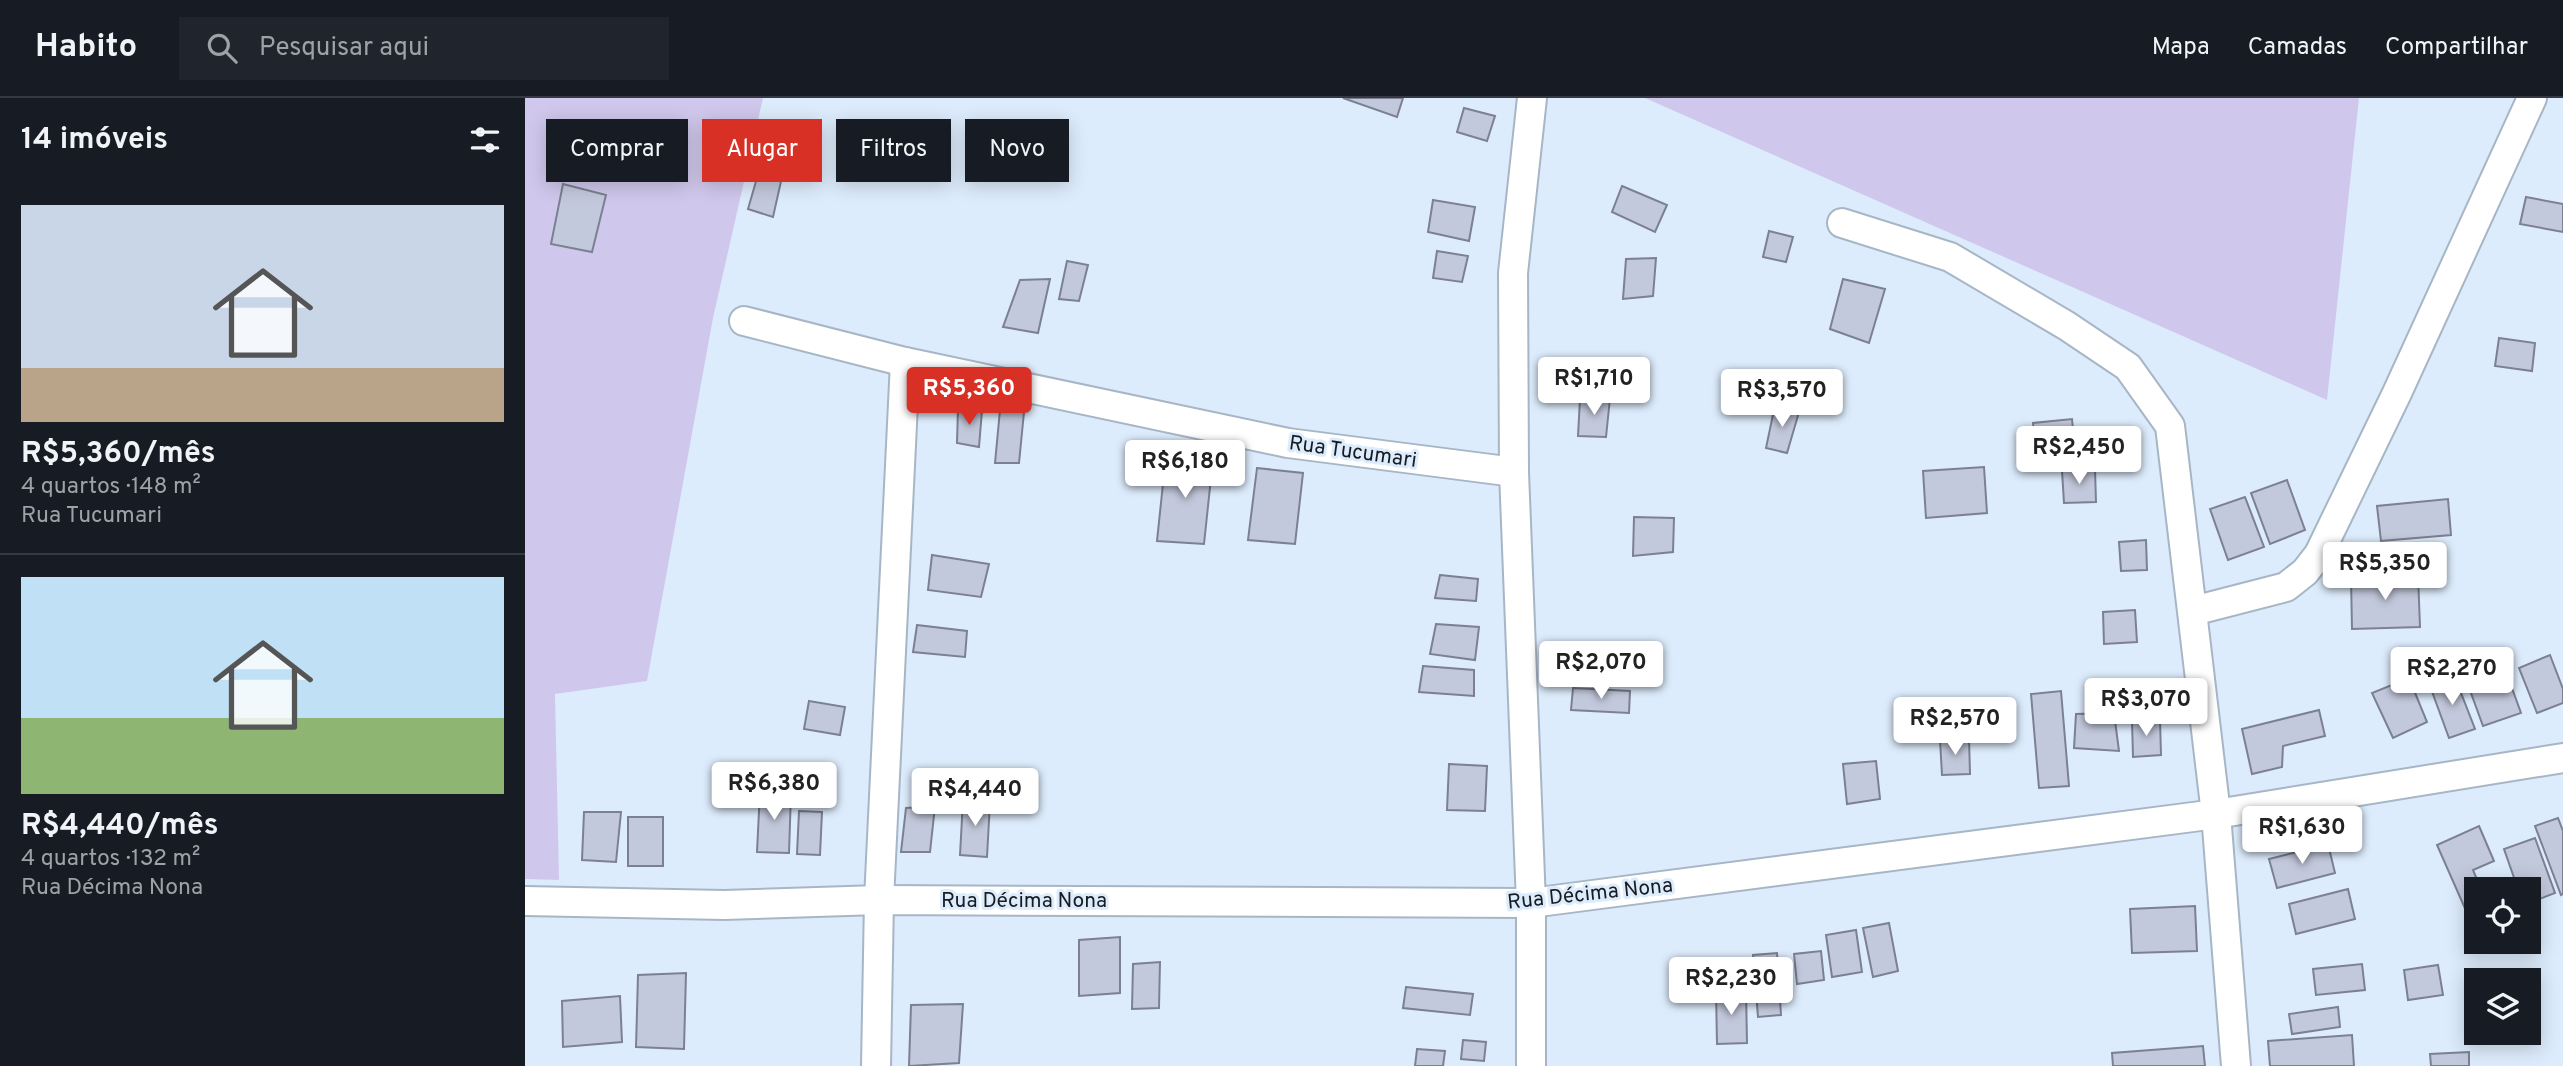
<!DOCTYPE html>
<html lang="pt">
<meta charset="utf-8">
<style>
:root{--surface:#171b24;--page:#20242c;--text:#f1f3f6;--muted:#9ea1a6;--line:#363941;--accent:#d93025}
body{margin:0;font-family:Overpass,sans-serif;background:var(--page);color:var(--text);height:100vh;display:flex;flex-direction:column;font-size:26px;white-space:nowrap}
*{box-sizing:border-box;margin:0}
p{font-size:23px;color:var(--muted)}
.icon{flex:none;width:38px;height:38px;fill:none;stroke:currentColor;stroke-width:2;stroke-linecap:round;stroke-linejoin:round}
.map{position:relative;flex:1;overflow:hidden}
.sheet{display:flex;flex-direction:column;background:var(--surface);width:525px}
.sheet>*{flex:none}
.top-card{position:absolute;left:21px;top:21px;width:665px;height:63px;display:flex;gap:14px}
.fabs{position:absolute;left:1939px;top:779px;display:grid;gap:14px}
.fabs a{display:grid;place-items:center;width:77px;height:77px;border-radius:0px;background:var(--surface);box-shadow:0 4px 18px #0003;font-size:35px}
.price{position:absolute;translate:-50% -60px;padding:0 16px;border-radius:7px;background:#fff;color:#222;font-size:23px;line-height:46px;filter:drop-shadow(0 2px 4px #0008)}
.price::after{content:'';position:absolute;left:50%;top:42px;width:21px;height:16px;margin-left:-10px;background:inherit;clip-path:polygon(0 0,100% 0,50% 100%)}
.price.current{background:var(--accent);color:#fff}
ul{padding:0;list-style:none}
li{display:grid;align-content:center;gap:14px;height:371px;padding:0 21px}
li+li{border-top:2px solid var(--line)}
li span{display:grid;place-items:center;height:217px;border-radius:0px;color:#555}
li>.icon{margin-inline-start:auto}
span .icon{width:126px;height:126px;fill:#fffc;stroke-width:1}
li b{font-size:30px}
h2{display:flex;justify-content:space-between;align-items:center;height:84px;padding:0 21px;font-size:30px}
.tag{padding:0 24px;border-radius:0px;background:var(--surface);box-shadow:0 4px 18px #0003;font-size:24px;line-height:63px}
.tag.current{background:var(--accent);color:#fff}
header{display:flex;align-items:center;gap:42px;box-sizing:border-box;height:98px;padding:0 35px;background:var(--surface);border-bottom:2px solid var(--line)}
header strong{font-size:33px}
nav{display:flex;gap:38px;margin-inline-start:auto;font-size:24px}
.search{width:490px;height:63px;background:var(--page);display:flex;align-items:center;gap:18px;box-sizing:border-box;padding:0 24px;border-radius:0px;color:var(--muted);font-size:26px}
main{display:flex;flex:1;min-height:0}
.map>svg:first-child{display:block}
</style>
<header>
<strong>Habito</strong>
<div class="search"><svg class="icon" aria-label="search" viewBox="0 0 24 24"><circle cx="10" cy="10" r="6"/><path d="M15 15l6 6"/></svg>Pesquisar aqui</div>
<nav><a>Mapa</a><a>Camadas</a><a>Compartilhar</a></nav>
</header>
<main>
<section class="sheet">
<h2>14 imóveis<svg class="icon" aria-label="filters" viewBox="0 0 24 24"><path d="M4 7h16M4 17h16"/><circle cx="9" cy="7" r="2"/><circle cx="15" cy="17" r="2"/></svg></h2>
<ul>
<li><span style="background:linear-gradient(#c9d6e8 75%,#b9a48a 0)"><svg class="icon" aria-label="home" viewBox="0 0 24 24"><path d="M3 11l9-7 9 7M6 9v11h12V9"/></svg></span><div><b>R$5,360/mês</b><p>4 quartos · 148 m²</p><p>Rua Tucumari</p></div></li>
<li><span style="background:linear-gradient(#bfe0f5 65%,#8fb573 0)"><svg class="icon" aria-label="home" viewBox="0 0 24 24"><path d="M3 11l9-7 9 7M6 9v11h12V9"/></svg></span><div><b>R$4,440/mês</b><p>4 quartos · 132 m²</p><p>Rua Décima Nona</p></div></li>
</ul>
</section>
<div class="map">
<svg width="2038" height="968" viewBox="0 0 2038 968">
<rect width="100%" height="100%" fill="#ddecfc"/>
<g fill="#d0c8ec">
<path d="M0 0H238L188 220 122 583 30 596 34 782 0 781Z"/>
<path d="M1120 0H1834L1802 302Z"/>
</g>
<g fill="#c3c9dc" stroke="#7b8192" stroke-width="2">
<path d="M818 0H878L872 19Z"/>
<path d="M939 10 970 18 962 43 932 34Z"/>
<path d="M236 66 259 70 248 119 223 111Z"/>
<path d="M38 86 81 97 67 154 26 146Z"/>
<path d="M1097 88 1142 107 1130 134 1087 114Z"/>
<path d="M2001 99 2038 106V134L1995 126Z"/>
<path d="M908 102 950 109 944 143 903 134Z"/>
<path d="M1244 133 1268 139 1261 164 1238 159Z"/>
<path d="M912 153 943 158 937 184 908 180Z"/>
<path d="M1131 160 1128 198 1098 201 1101 161Z"/>
<path d="M542 163 563 167 554 203 534 201Z"/>
<path d="M525 181 513 235 478 229 495 182Z"/>
<path d="M1318 181 1360 191 1344 245 1305 231Z"/>
<path d="M1974 240 2010 245 2007 273 1970 268Z"/>
<path d="M1085 300 1081 339 1053 338 1055 301Z"/>
<path d="M1250 307 1274 314 1262 355 1241 350Z"/>
<path d="M433 310 457 312 454 349 432 345Z"/>
<path d="M475 312 499 314 494 365H470Z"/>
<path d="M1547 321 1550 352 1511 356 1508 325Z"/>
<path d="M641 357 688 361 679 446 632 443Z"/>
<path d="M1459 369 1462 415 1401 420 1398 373Z"/>
<path d="M732 370 778 375 770 446 723 442Z"/>
<path d="M1570 371 1571 404 1539 405 1537 373Z"/>
<path d="M1762 382 1780 432 1745 446 1726 395Z"/>
<path d="M1720 399 1739 449 1703 462 1685 411Z"/>
<path d="M1923 401 1926 437 1856 443 1852 408Z"/>
<path d="M1109 419 1149 420 1148 454 1108 458Z"/>
<path d="M1621 442 1622 472 1596 473 1594 444Z"/>
<path d="M407 457 464 466 456 499 403 492Z"/>
<path d="M915 477 953 481 951 503 910 500Z"/>
<path d="M1893 477 1895 529 1827 531 1826 480Z"/>
<path d="M1610 512 1612 544 1579 546 1578 514Z"/>
<path d="M911 526 954 529 950 562 905 556Z"/>
<path d="M392 527 442 533 440 559 388 554Z"/>
<path d="M1055 545 1110 547 1109 579H1054Z"/>
<path d="M2025 557 2038 591V605L2012 615 1994 570Z"/>
<path d="M1976 560 1996 615 1958 628 1938 573Z"/>
<path d="M898 568 949 572V598L894 594Z"/>
<path d="M1929 577 1950 631 1924 640 1905 588Z"/>
<path d="M1884 580 1902 624 1868 640 1847 595Z"/>
<path d="M1048 590 1105 593 1104 615 1046 612Z"/>
<path d="M1536 593 1544 688 1514 690 1506 596Z"/>
<path d="M284 603 320 609 315 637 279 631Z"/>
<path d="M1794 612 1800 638 1758 648 1757 669 1727 676 1717 631Z"/>
<path d="M1589 615 1594 653 1549 650 1551 616Z"/>
<path d="M1635 622 1636 657 1608 659 1607 623Z"/>
<path d="M1444 640 1445 676 1417 677 1415 642Z"/>
<path d="M1351 663 1355 701 1322 706 1318 666Z"/>
<path d="M924 666 962 668 960 713 922 712Z"/>
<path d="M235 693 266 695 264 755 232 754Z"/>
<path d="M438 702 465 704 462 759 435 757Z"/>
<path d="M410 708 405 754H376L381 710Z"/>
<path d="M274 713 297 714 295 757 272 756Z"/>
<path d="M59 714H96L91 764 57 762Z"/>
<rect x="103" y="719" width="35" height="49"/>
<path d="M2033 720 2038 733V796L2036 797 2010 728Z"/>
<path d="M1954 728 1969 763 1948 772 1956 791H1951V811L1942 815 1912 747Z"/>
<path d="M2010 740 2030 795 2004 805V791H1993L1979 751Z"/>
<path d="M1803 746 1810 775 1752 790 1744 761Z"/>
<path d="M1823 791 1830 821 1771 836 1764 806Z"/>
<path d="M1670 808 1672 853 1607 855 1605 811Z"/>
<path d="M1364 825 1373 873 1348 879 1338 830Z"/>
<path d="M1331 832 1337 874 1307 879 1301 837Z"/>
<path d="M595 839V895L554 898V842Z"/>
<path d="M1296 853 1299 882 1272 886 1269 856Z"/>
<path d="M1252 855 1256 917 1233 919 1228 857Z"/>
<path d="M635 864 634 910 607 911 608 866Z"/>
<path d="M1837 866 1840 892 1791 897 1788 871Z"/>
<path d="M1913 867 1918 897 1883 902 1879 872Z"/>
<path d="M161 875 159 951 111 949 113 877Z"/>
<path d="M881 889 948 896 945 917 878 910Z"/>
<path d="M1221 892 1222 945 1192 946 1191 893Z"/>
<path d="M95 898 97 944 38 949 37 903Z"/>
<path d="M438 906 434 965 384 968 386 907Z"/>
<path d="M1813 909 1815 929 1767 936 1764 916Z"/>
<path d="M1827 937 1829 968H1745L1743 943Z"/>
<path d="M938 942 961 944 959 963 936 961Z"/>
<path d="M1678 948 1680 968H1588L1587 955Z"/>
<path d="M892 951 920 953 918 968H890Z"/>
<path d="M1944 954V968H1906L1905 956Z"/>
</g>
<g fill="none" stroke-linecap="round" stroke-linejoin="round">
<defs>
<g id="street">
<path d="M1317 125 1425 159 1542 228 1603 269 1645 328 1691 716 1711 968"/>
<path d="M219 223 380 264 763 345 989 374"/>
<path d="M1668 513 1761 489 1780 474 1794 456 1872 295 2007 0"/>
<path d="M0 803 199 807 354 802 1006 805 1691 716 2038 660"/>
<path d="M351 968 354 802 380 264"/>
<path d="M1006 968V805L989 374 988 175 1007 0"/>
</g>
</defs>
<use href="#street" stroke="#a7b6c5" stroke-width="32"/>
<use href="#street" stroke="#fff" stroke-width="28"/>
</g>
<g text-anchor="middle" stroke-width="6" stroke-linejoin="round" paint-order="stroke">
<g font-size="21" fill="#171c22" stroke="#ddecfc">
<text transform="translate(828 353) rotate(8)" y="7">Rua Tucumari</text>
<text transform="translate(1065 795) rotate(-6)" y="7">Rua Décima Nona</text>
<text x="499" y="809">Rua Décima Nona</text>
</g>
</g>
</svg>
<div class="fabs">
<a><svg class="icon" aria-label="locate" viewBox="0 0 24 24"><circle cx="12" cy="12" r="6"/><path d="M12 2v4M12 18v4M2 12h4M18 12h4"/></svg></a>
<a><svg class="icon" aria-label="layers" viewBox="0 0 24 24"><path d="M12 4l9 5-9 5-9-5zM3 14l9 5 9-5"/></svg></a>
</div>
<b class="price" style="left:1069px;top:319px">R$1,710</b>
<b class="price current" style="left:444px;top:329px">R$5,360</b>
<b class="price" style="left:1257px;top:331px">R$3,570</b>
<b class="price" style="left:1554px;top:388px">R$2,450</b>
<b class="price" style="left:660px;top:402px">R$6,180</b>
<b class="price" style="left:1860px;top:504px">R$5,350</b>
<b class="price" style="left:1076px;top:603px">R$2,070</b>
<b class="price" style="left:1927px;top:609px">R$2,270</b>
<b class="price" style="left:1621px;top:640px">R$3,070</b>
<b class="price" style="left:1430px;top:659px">R$2,570</b>
<b class="price" style="left:249px;top:724px">R$6,380</b>
<b class="price" style="left:450px;top:730px">R$4,440</b>
<b class="price" style="left:1777px;top:768px">R$1,630</b>
<b class="price" style="left:1206px;top:919px">R$2,230</b>
<div class="top-card">
<a class="tag">Comprar</a>
<a class="tag current">Alugar</a>
<a class="tag">Filtros</a>
<a class="tag">Novo</a>
</div>
</div>
</main>
